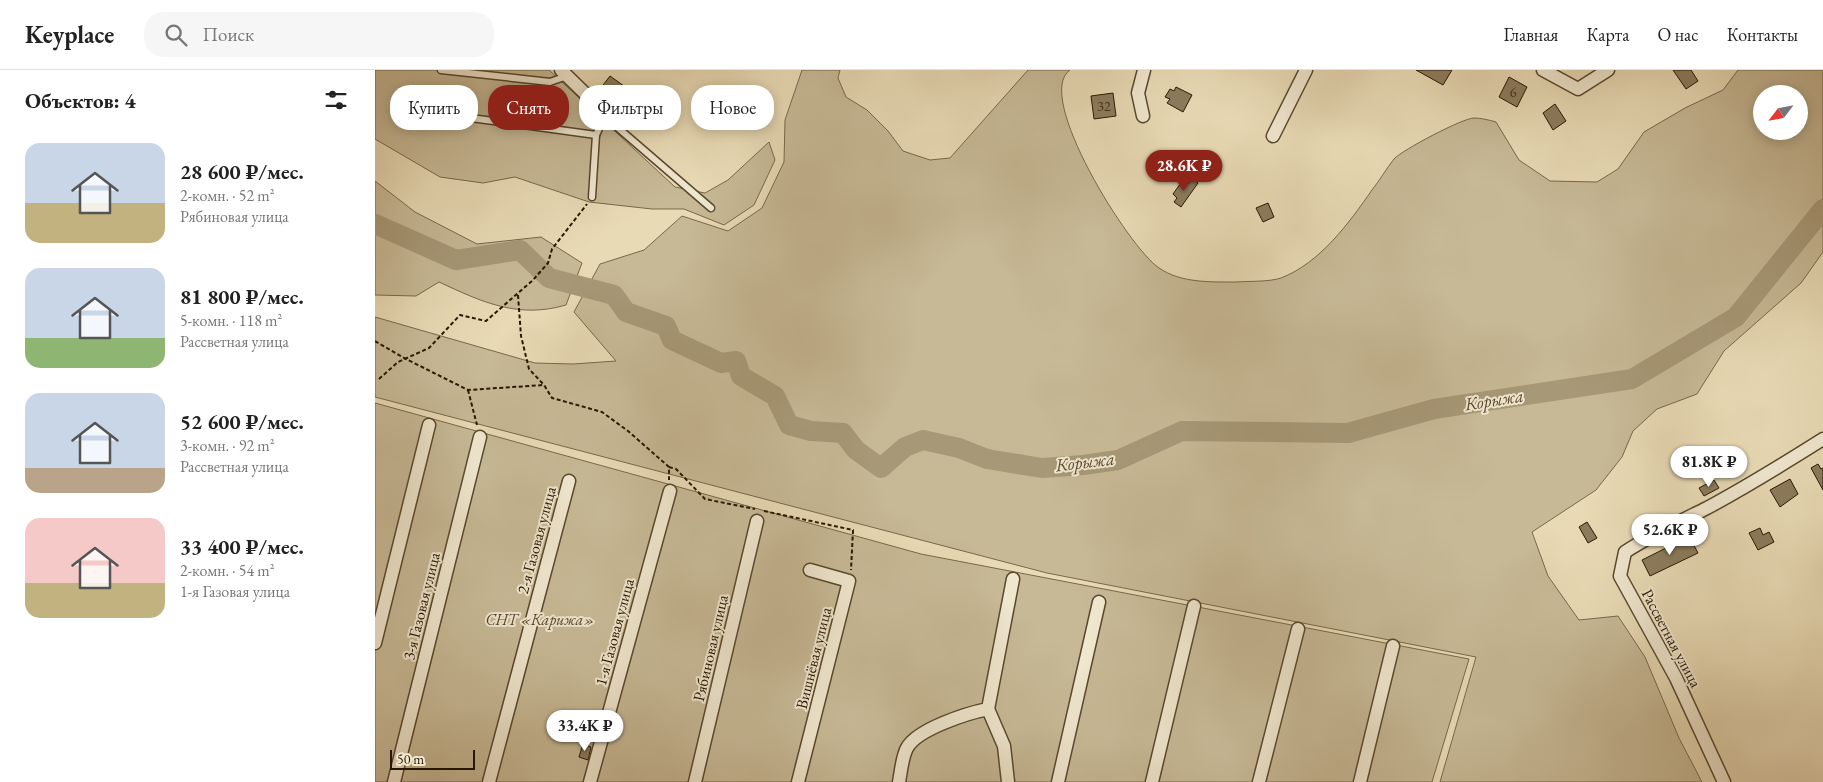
<!DOCTYPE html>
<html lang="ru">
<meta charset="utf-8">
<style>
:root{--surface:#fff;--page:#f6f6f6;--text:#222;--muted:#767676;--line:#e0e0e0;--accent:#8f2418}
body{margin:0;font-family:"EB Garamond",serif;background:var(--page);color:var(--text);height:100vh;display:flex;flex-direction:column;font-size:19px;white-space:nowrap}
*{box-sizing:border-box;margin:0}
p{font-size:16px;color:var(--muted)}
.icon{flex:none;width:28px;height:28px;fill:none;stroke:currentColor;stroke-width:2;stroke-linecap:round;stroke-linejoin:round}
.map{position:relative;flex:1;overflow:hidden}
.sheet{display:flex;flex-direction:column;background:var(--surface);width:375px}
.sheet>*{flex:none}
.guide{position:absolute;left:15px;top:15px;width:475px;height:45px;display:flex;gap:10px}
.needle{width:32px;rotate:238deg}
.tools{position:absolute;left:1378px;top:15px;display:grid;gap:10px}
.tools a{display:grid;place-items:center;width:55px;height:55px;border-radius:50%;background:var(--surface);box-shadow:0 2px 12px #0003;font-size:25px}
.scale{position:absolute;left:15px;bottom:12px;width:85px;box-sizing:border-box;padding-left:5px;border:2px solid #281700;border-top:0;font-size:14px;line-height:18px;white-space:nowrap;color:#281700;-webkit-text-stroke:4px #f0e7cf;paint-order:stroke}
.price{position:absolute;translate:-50% -42px;padding:0 11px;border-radius:18px;background:#fff;color:#222;font-size:16px;line-height:32px;filter:drop-shadow(0 1px 2px #0008)}
.price::after{content:'';position:absolute;left:50%;top:30px;width:15px;height:11px;margin-left:-8px;background:inherit;clip-path:polygon(0 0,100% 0,50% 100%)}
.price.on{background:var(--accent);color:#fff}
ul{padding:0;list-style:none}
li{display:flex;align-items:center;gap:15px;height:125px;padding:0 25px}
li span{display:grid;place-items:center;flex:none;width:140px;height:100px;border-radius:15px;color:#555}
li>.icon{margin-inline-start:auto}
span .icon{width:60px;height:60px;fill:#fffc;stroke-width:1}
li b{font-size:21px}
h2{display:flex;justify-content:space-between;align-items:center;height:60px;padding:0 25px;font-size:21px}
.tag{padding:0 18px;border-radius:20px;background:var(--surface);box-shadow:0 2px 12px #0003;font-size:18px;line-height:45px}
.tag.on{background:var(--accent);color:#fff}
header{display:flex;align-items:center;gap:30px;box-sizing:border-box;height:70px;padding:0 25px;background:var(--surface);border-bottom:1px solid var(--line)}
header strong{font-size:24px}
nav{display:flex;gap:28px;margin-inline-start:auto;font-size:18px}
.search{width:350px;height:45px;background:var(--page);display:flex;align-items:center;gap:12px;box-sizing:border-box;padding:0 18px;border-radius:20px;color:var(--muted);font-size:19px}
main{display:flex;flex:1;min-height:0}
.map>svg:first-child{display:block}
</style>
<header>
<strong>Keyplace</strong>
<div class="search"><svg class="icon" aria-label="search" viewBox="0 0 24 24"><circle cx="10" cy="10" r="6"/><path d="M15 15l6 6"/></svg>Поиск</div>
<nav><a>Главная</a><a>Карта</a><a>О нас</a><a>Контакты</a></nav>
</header>
<main>
<section class="sheet">
<h2>Объектов: 4<svg class="icon" aria-label="filters" viewBox="0 0 24 24"><path d="M4 7h16M4 17h16"/><circle cx="9" cy="7" r="2"/><circle cx="15" cy="17" r="2"/></svg></h2>
<ul>
<li><span style="background:linear-gradient(#c9d6e8 60%,#c2b280 0)"><svg class="icon" aria-label="home" viewBox="0 0 24 24"><path d="M3 11l9-7 9 7M6 9v11h12V9"/></svg></span><div><b>28 600 ₽/мес.</b><p>2-комн. · 52 m²</p><p>Рябиновая улица</p></div></li>
<li><span style="background:linear-gradient(#c9d6e8 70%,#8fb573 0)"><svg class="icon" aria-label="home" viewBox="0 0 24 24"><path d="M3 11l9-7 9 7M6 9v11h12V9"/></svg></span><div><b>81 800 ₽/мес.</b><p>5-комн. · 118 m²</p><p>Рассветная улица</p></div></li>
<li><span style="background:linear-gradient(#c9d6e8 75%,#b9a48a 0)"><svg class="icon" aria-label="home" viewBox="0 0 24 24"><path d="M3 11l9-7 9 7M6 9v11h12V9"/></svg></span><div><b>52 600 ₽/мес.</b><p>3-комн. · 92 m²</p><p>Рассветная улица</p></div></li>
<li><span style="background:linear-gradient(#f6c9c9 65%,#c2b280 0)"><svg class="icon" aria-label="home" viewBox="0 0 24 24"><path d="M3 11l9-7 9 7M6 9v11h12V9"/></svg></span><div><b>33 400 ₽/мес.</b><p>2-комн. · 54 m²</p><p>1-я Газовая улица</p></div></li>
</ul>
</section>
<div class="map">
<svg width="1448" height="712" viewBox="0 0 1448 712">
<rect width="100%" height="100%" fill="#e8dab5"/>
<filter id="stains"><feTurbulence type="fractalNoise" baseFrequency=".004" numOctaves="4"/><feColorMatrix values="0 0 0 0 .2 0 0 0 0 .09 0 0 0 0 .02 0 0 0 .5 -.17"/></filter>
<radialGradient id="worn" r=".72"><stop offset=".6" stop-color="#630" stop-opacity="0"/><stop offset="1" stop-color="#630" stop-opacity=".3"/></radialGradient>
<g fill="#c7b996" stroke="#78684b" fill-rule="evenodd">
<path d="M0 0H174L300 117 330 123 353 110 394 72 400 90 379 135 349 155 309 139H277L214 132 140 107 108 113 65 107 0 69Z"/>
<path d="M427 0H465L463 8 471 27 492 40 513 61 528 81 555 90 575 88 653 0H695C658 25 754 178 784 198 806 213 835 212 861 212 874 211 894 212 906 208 945 193 974 153 997 120 1005 110 1011 99 1019 89 1027 80 1088 48 1099 48 1106 48 1114 50 1121 52L1144 90 1175 111 1222 112 1243 99 1269 62 1310 38 1348 20 1363 0H1448V182L1426 213 1349 281 1322 324 1282 339 1258 361 1247 387 1221 420 1157 462 1173 506 1204 550 1243 546 1270 587 1304 668 1327 712H1065L1101 587 672 503 0 327V247L160 293 198 294 241 291 199 242 225 194 269 180 307 146 353 161 387 138 409 92 410 50ZM1386 24H1424V61H1386Z"/>
<path d="M0 111 40 142 102 174 166 167 207 193 191 235C143 249 107 232 64 212L41 226 0 225Z"/>
<path d="M0 333 546 484 1094 589 1057 712H0Z"/>
</g>
<g fill="none" stroke-linecap="round" stroke-linejoin="round">
<path stroke="#a79877" stroke-width="20" d="M0 154 81 190 145 180 174 208 239 225 251 242 291 256 297 270 346 293 361 291 366 306 400 326 414 355 436 361 468 363 481 380 506 398 530 377 548 370 584 378 612 389 667 398 708 395 743 390 807 361 973 363 1059 339 1257 309 1361 247 1448 139"/>
</g>
<g fill="#8c7c5e" stroke="#281700">
<path d="M1041 0H1077L1068 15Z"/>
<path d="M1298 0H1316L1323 11 1311 19Z"/>
<path d="M235 6 274 34 265 47 225 19Z"/>
<path d="M1134 7 1152 17 1142 37 1124 27Z"/>
<path d="M801 17 817 25 808 42 792 33 795 29 790 27 795 19 799 21Z"/>
<path d="M738 23 741 46 719 49 716 26Z"/>
<path d="M1180 34 1191 51 1178 60 1168 43Z"/>
<path d="M817 108 823 113 806 137 799 132 802 128 798 124 808 110 813 114Z"/>
<path d="M893 133 899 147 888 152 881 138Z"/>
<path d="M1443 394 1446 399 1448 398V420L1436 398Z"/>
<path d="M1415 409 1423 424 1405 437 1395 420Z"/>
<path d="M1339 410 1344 418 1329 426 1324 418Z"/>
<path d="M1212 452 1222 468 1213 473 1204 457Z"/>
<path d="M1385 458 1388 465 1394 462 1399 472 1383 480 1374 463Z"/>
<path d="M1314 466 1323 483 1275 506 1267 490 1297 475 1296 472Z"/>
<path d="M208 674 216 677 213 690 204 687Z"/>
</g>
<g fill="none" stroke-linecap="round" stroke-linejoin="round">
<defs>
<g id="lane">
<path d="M66 0 175 12 192 6"/>
<path d="M96 48 221 65 231 44 242 57 336 138"/>
<path d="M217 127 221 65"/>
</g>
<g id="street">
<path d="M186 0 231 44"/>
<path d="M1168 0 1203 19 1233 0"/>
<path d="M768 46 763 23 769 0"/>
<path d="M898 66 931 0"/>
<path d="M0 573 54 355"/>
<path d="M19 712 105 367"/>
<path d="M114 712 194 411"/>
<path d="M215 712 295 421"/>
<path d="M320 712 382 451"/>
<path d="M423 712 474 511 435 500"/>
<path d="M524 712C526 702 527 687 532 678 542 659 593 643 613 639"/>
<path d="M633 712 629 676 613 639 638 509"/>
<path d="M683 712 724 532"/>
<path d="M777 712 819 536"/>
<path d="M884 712 923 559"/>
<path d="M985 712 1018 576"/>
<path d="M1349 712 1301 608 1245 506 1250 482C1276 465 1304 452 1332 438 1371 417 1410 393 1448 369"/>
</g>
</defs>
<use href="#lane" stroke="#58482d" stroke-width="9"/>
<use href="#street" stroke="#58482d" stroke-width="15"/>
<g stroke="#281700" stroke-width="2" stroke-dasharray="4 2.5" stroke-linecap="butt">
<path d="M143 225 146 266 154 299 169 315"/>
<path d="M0 271 29 288 93 320 169 315 177 328 227 342 253 361 294 397V410"/>
<path d="M4 309 23 292 54 278 85 245 111 251 158 210 173 193 177 179 212 134"/>
<path d="M93 320 102 355"/>
<path d="M294 397 301 399 330 429 380 439"/>
<path d="M389 441 478 460 476 500"/>
</g>
<use href="#lane" stroke="#f0e7cf" stroke-width="6"/>
<use href="#street" stroke="#f0e7cf" stroke-width="12"/>
</g>
<g text-anchor="middle" stroke-width="4" stroke-linejoin="round" paint-order="stroke">
<g font-size="14" fill="#413018">
<text x="1138" y="27">6</text>
<text x="729" y="41">32</text>
</g>
<g font-size="16" fill="#281700" stroke="#f0e7cf">
<text transform="translate(161 470) rotate(-75)" y="6">2-я Газовая улица</text>
<text transform="translate(46 536) rotate(-76)" y="6">3-я Газовая улица</text>
<text transform="translate(239 562) rotate(-75)" y="6">1-я Газовая улица</text>
<text transform="translate(1297 568) rotate(62)" y="6">Рассветная улица</text>
<text transform="translate(335 578) rotate(-77)" y="6">Рябиновая улица</text>
<text transform="translate(438 588) rotate(-76)" y="6">Вишнёвая улица</text>
</g>
<g font-size="16" font-style="italic" fill="#58482d" stroke="#f0e7cf">
<text x="165" y="555">СНТ «Карижа»</text>
</g>
<g font-size="18" font-style="italic" fill="#5b4b30" stroke="#f0e7cf">
<text transform="translate(1119 330) rotate(-9)" y="6">Корыжа</text>
<text transform="translate(710 392) rotate(-7)" y="6">Корыжа</text>
</g>
</g>
<rect width="100%" height="100%" filter="url(#stains)"/>
<rect width="100%" height="100%" fill="url(#worn)"/>
</svg>
<div class="tools">
<a><svg class="needle" viewBox="-14 -14 28 28"><path d="M0-13l5 13h-10z" fill="#e53935"/><path d="M0 13l5-13h-10z" fill="#767676"/></svg></a>
</div>
<div class="scale">50 m</div>
<b class="price on" style="left:809px;top:122px">28.6K ₽</b>
<b class="price" style="left:1334px;top:418px">81.8K ₽</b>
<b class="price" style="left:1295px;top:486px">52.6K ₽</b>
<b class="price" style="left:210px;top:682px">33.4K ₽</b>
<div class="guide">
<a class="tag">Купить</a>
<a class="tag on">Снять</a>
<a class="tag">Фильтры</a>
<a class="tag">Новое</a>
</div>
</div>
</main>
